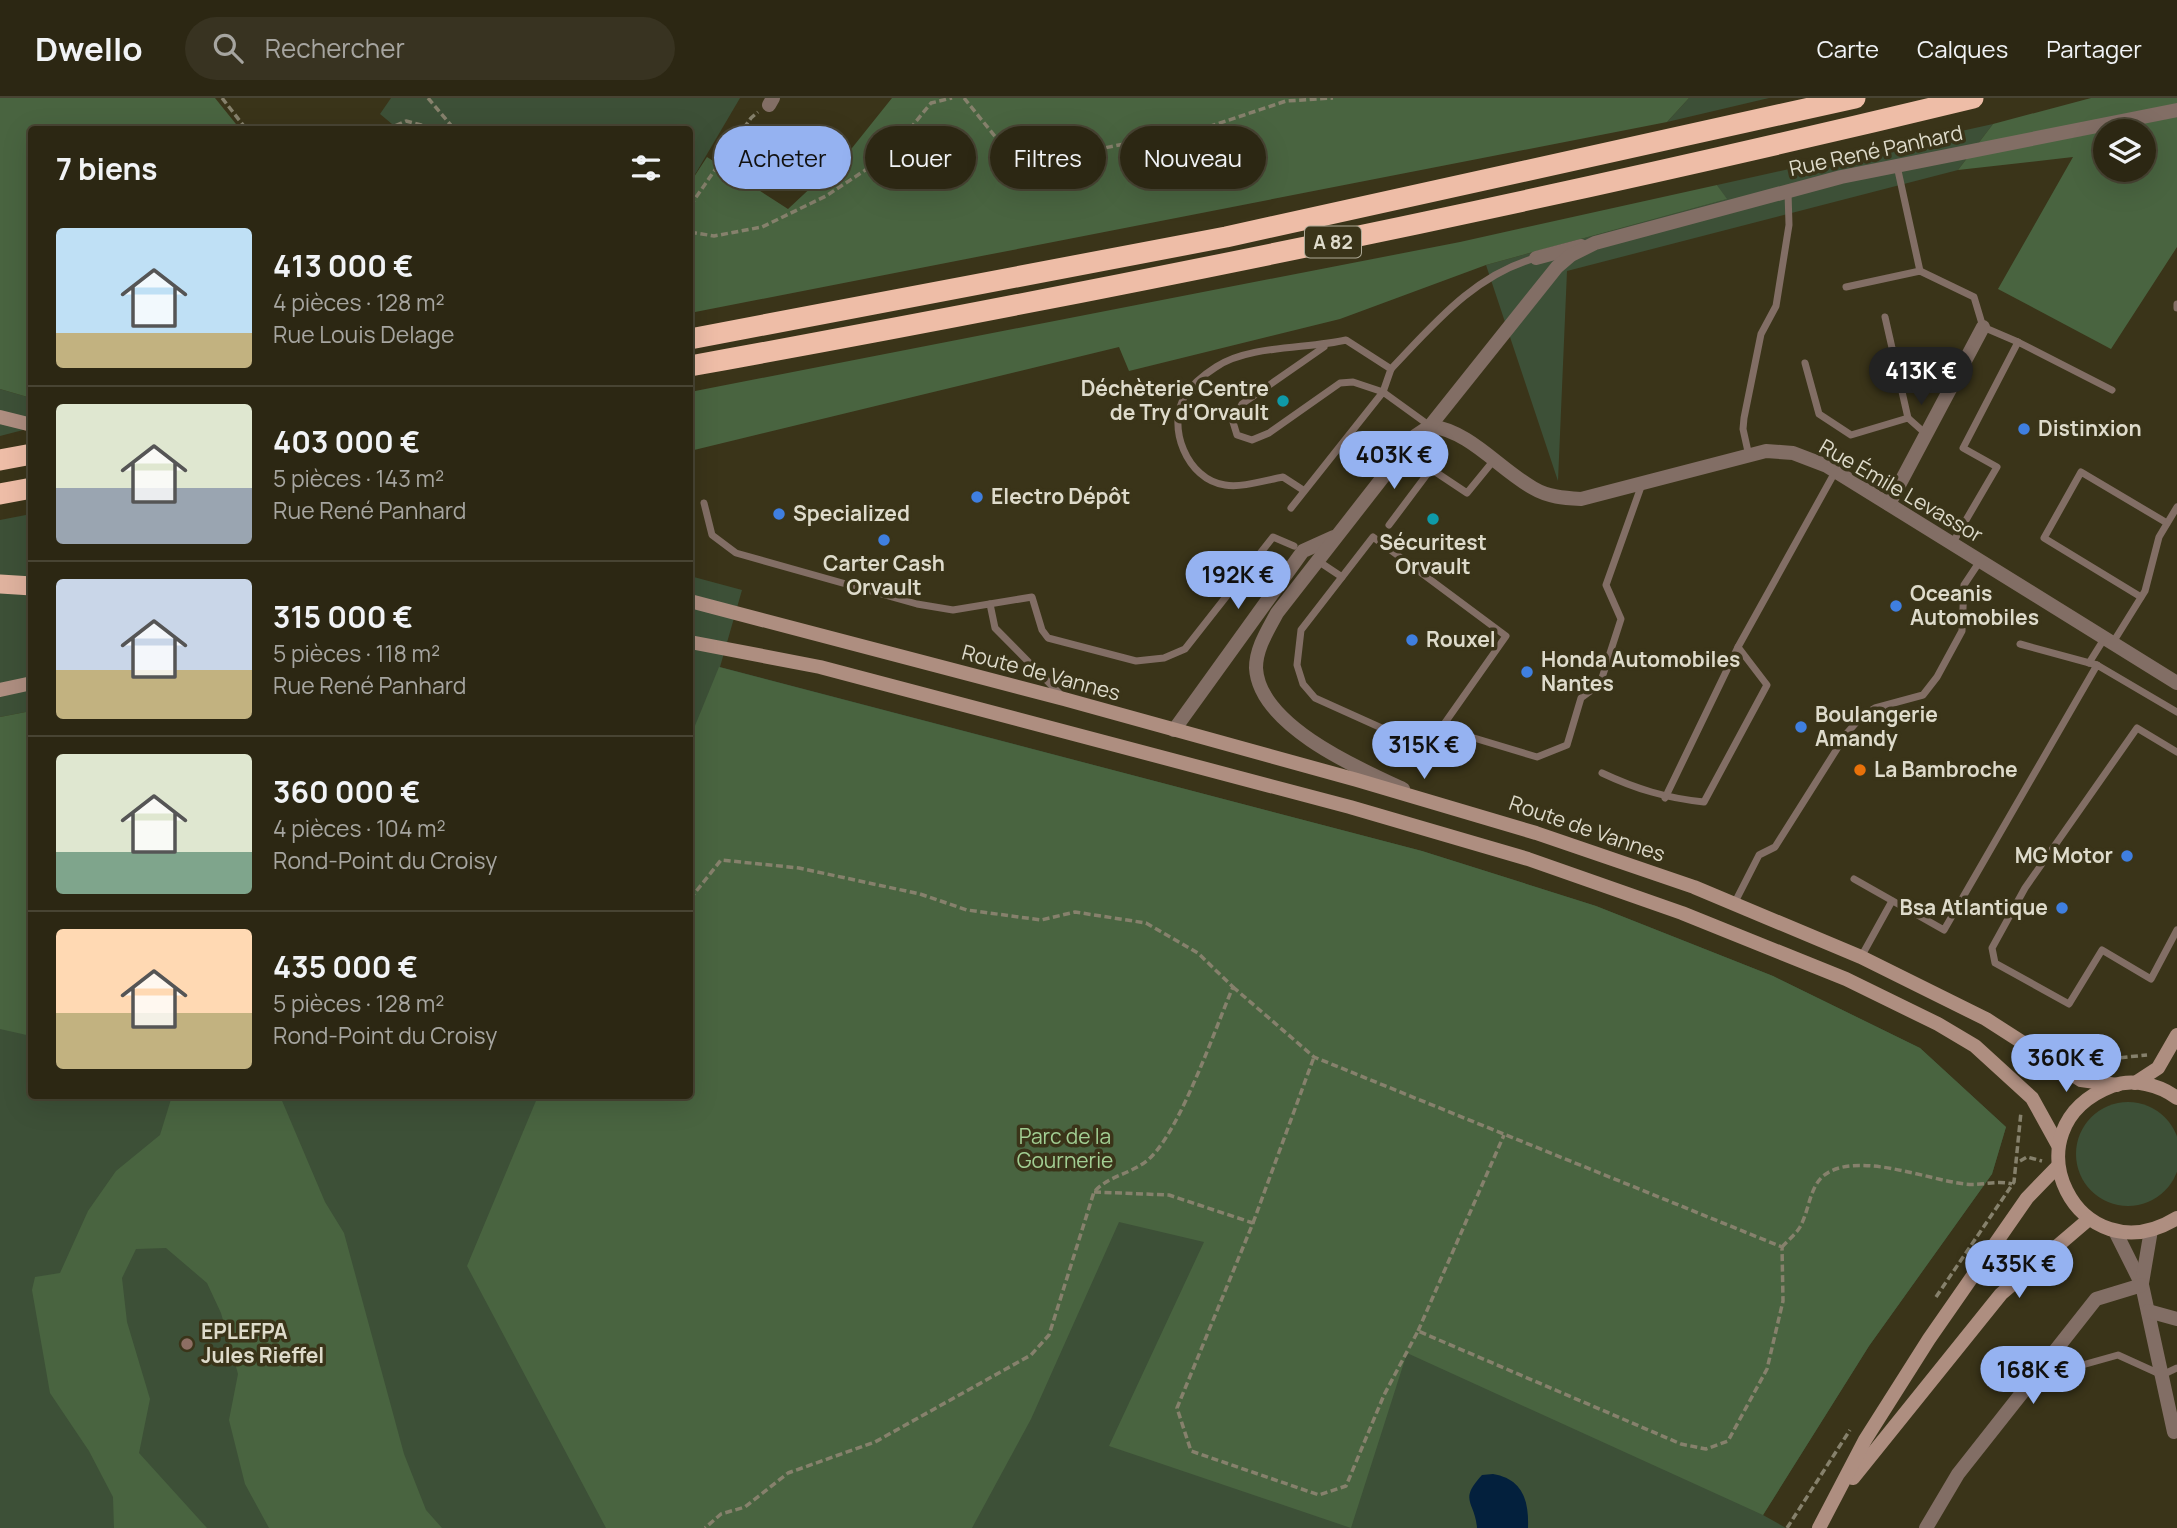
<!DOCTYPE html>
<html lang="fr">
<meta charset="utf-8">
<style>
:root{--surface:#2c2713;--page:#383321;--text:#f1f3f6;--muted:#a6a5a0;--line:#484433;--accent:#95b2f1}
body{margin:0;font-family:Manrope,sans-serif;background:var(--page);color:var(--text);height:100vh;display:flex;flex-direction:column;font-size:26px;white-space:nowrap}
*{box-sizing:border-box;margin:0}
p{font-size:23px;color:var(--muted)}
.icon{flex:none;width:38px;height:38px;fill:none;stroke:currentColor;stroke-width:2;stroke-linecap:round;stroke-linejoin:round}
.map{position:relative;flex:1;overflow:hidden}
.sheet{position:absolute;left:28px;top:28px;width:665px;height:973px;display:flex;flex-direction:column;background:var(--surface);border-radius:7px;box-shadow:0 7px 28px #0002,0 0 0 2px var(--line)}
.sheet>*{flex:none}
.top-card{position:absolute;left:714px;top:28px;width:665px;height:63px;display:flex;gap:14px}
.fabs{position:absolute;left:2093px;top:21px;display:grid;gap:14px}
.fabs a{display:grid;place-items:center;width:63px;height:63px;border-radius:50%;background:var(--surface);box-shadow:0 7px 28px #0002,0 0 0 2px var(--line);font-size:35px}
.price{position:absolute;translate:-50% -60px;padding:0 16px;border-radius:24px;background:var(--accent);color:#111;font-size:23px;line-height:46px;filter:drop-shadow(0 2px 4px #0008)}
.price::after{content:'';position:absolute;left:50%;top:42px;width:21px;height:16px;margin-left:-10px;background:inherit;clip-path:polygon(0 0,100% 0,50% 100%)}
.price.active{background:#222;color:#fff}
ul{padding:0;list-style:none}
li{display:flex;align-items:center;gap:21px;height:175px;padding:0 28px}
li+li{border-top:2px solid var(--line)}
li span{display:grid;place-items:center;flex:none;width:196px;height:140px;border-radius:7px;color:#555}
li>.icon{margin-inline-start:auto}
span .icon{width:84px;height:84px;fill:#fffc;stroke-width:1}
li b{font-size:30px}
h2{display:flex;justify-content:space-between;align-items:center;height:84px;padding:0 28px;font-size:30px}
.pill{padding:0 24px;border-radius:32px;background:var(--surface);box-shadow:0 7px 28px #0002,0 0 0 2px var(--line);font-size:24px;line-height:63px}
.pill.active{background:var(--accent);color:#111}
header{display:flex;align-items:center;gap:42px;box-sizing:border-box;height:98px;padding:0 35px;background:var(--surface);border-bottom:2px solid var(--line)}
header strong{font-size:33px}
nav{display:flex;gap:38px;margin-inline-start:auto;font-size:24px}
.search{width:490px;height:63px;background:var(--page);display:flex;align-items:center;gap:18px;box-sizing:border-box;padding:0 24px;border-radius:38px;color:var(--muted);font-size:26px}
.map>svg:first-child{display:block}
</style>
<header>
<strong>Dwello</strong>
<div class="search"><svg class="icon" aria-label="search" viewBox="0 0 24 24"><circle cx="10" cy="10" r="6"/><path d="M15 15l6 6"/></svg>Rechercher</div>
<nav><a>Carte</a><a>Calques</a><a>Partager</a></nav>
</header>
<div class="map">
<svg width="2177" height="1430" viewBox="0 0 2177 1430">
<rect width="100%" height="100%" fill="#3a3419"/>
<g fill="#3d5037">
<path d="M391 0H740L690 85V32L398 31 380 16Z"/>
<path d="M1689 0H1769L1667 24Z"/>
<path d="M1993 26 1958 72 1567 173 1558 383 1486 167 1726 101 1717 87Z"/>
<path d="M0 291 31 300V330L0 338Z"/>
<path d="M31 416V613L0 619V422Z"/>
<path d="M690 478 742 492 720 569 1422 753 1596 808 1773 878 1920 950 2006 1029 1992 1076 1869 1248 1763 1417 1786 1430H0V898L31 903 32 998H690Z"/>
<circle cx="2128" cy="1056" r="52"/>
</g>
<g fill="#496440" fill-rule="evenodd">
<path d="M0 0H215L240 31 32 32 31 300 0 291Z"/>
<path d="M892 0H1689L1667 24 690 215V85L707 59 788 111 848 55Z"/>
<path d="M2091 0H2177V149L2111 251 1998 191 2073 59 1958 72 1993 26ZM2105 33H2144V72H2105Z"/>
<path d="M1717 87 1727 101 1486 167 1340 221 1129 273 1119 249 690 353V294L1460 144Z"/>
<path d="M719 569 1422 753 1596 808 1773 878 1920 950 2006 1029 1992 1076 1869 1248 1763 1417 1407 1255 1351 1430 1109 1348 1204 1144 1119 1124 1031 1321 972 1430H606L467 1168 538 998H690V640Z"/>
<path d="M31 613H32L31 938 0 931V619Z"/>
<path d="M172 998H280L325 1104 344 1135 404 1356 426 1412 442 1430H269L245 1386 229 1322 238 1276 221 1215 207 1185 166 1150 136 1151 122 1180 127 1224 150 1301 139 1355 207 1430H114L113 1399 89 1353 50 1295 32 1192 35 1179 60 1175 88 1113 116 1073 160 1037Z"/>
</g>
<path fill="#03203d" d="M1493 1376C1523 1381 1529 1403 1528 1430H1477C1475 1403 1458 1403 1482 1377Z"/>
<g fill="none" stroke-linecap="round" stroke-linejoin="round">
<g stroke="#86816c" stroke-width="3.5" stroke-dasharray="7 3.5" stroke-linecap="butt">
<path d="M222 0 247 32"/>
<path d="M428 0 455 32"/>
<path d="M964 0 1006 52 1035 58 1089 53 1205 30 1286 3 1333 0"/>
<path d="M386 32 406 23 440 32"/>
<path d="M690 108 751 20 758 14"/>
<path d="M690 134 714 138 762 129 826 98 867 71 909 32 931 5 952 0"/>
<path d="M690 801 721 762 799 770 920 796 967 812 1041 822 1075 814 1146 825 1198 855 1233 889C1215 931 1182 1027 1152 1058 1135 1076 1110 1076 1094 1094L1049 1237 1031 1257 875 1344 788 1375 745 1409 721 1416 705 1430"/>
<path d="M2069 955 2097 962 2147 957"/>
<path d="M2020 1063 2027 1059 2042 1063"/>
<path d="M1094 1094 1169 1097 1253 1125 1177 1310 1191 1353 1319 1397 1346 1388 1384 1297 1418 1233 1681 1346 1706 1351 1728 1343 1767 1271 1783 1203 1782 1149 1314 959 1233 889"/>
<path d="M1253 1125 1314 959"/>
<path d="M1782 1149C1788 1142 1796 1136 1800 1129 1809 1113 1809 1092 1822 1079 1853 1051 1928 1082 1965 1086 1982 1088 1995 1082 2012 1086"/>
<path d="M1936 1199 2014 1084 2021 1014"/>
<path d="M1418 1233 1504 1037"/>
<path d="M1787 1430 1850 1332"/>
</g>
<g stroke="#826e65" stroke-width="7">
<path d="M1897 68 1920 173"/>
<path d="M1846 189 1920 173 1974 199 1983 229 2018 244"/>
<path d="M2177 206V210"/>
<path d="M1885 219 1908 320"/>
<path d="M1324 249 1242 306 1233 324 1237 337 1252 342 1269 335 1340 285 1353 284 1383 294 1391 271"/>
<path d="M1805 265 1819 316 1851 337 1908 320 1926 336"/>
<path d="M1749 358 1743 331 1744 320 1761 236 1776 208 1789 127 1788 94"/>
<path d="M1303 392 1283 379C1266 382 1242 390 1225 387 1187 382 1166 328 1185 298 1192 286 1205 276 1216 269 1248 247 1308 251 1346 242L1391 271C1433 227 1475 176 1536 160"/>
<path d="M704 405 712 437 736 455 917 506 953 512 1032 499 1042 532 1048 540 1136 563 1164 560 1185 551 1273 439 1294 448"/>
<path d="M1291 410 1383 294 1430 328"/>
<path d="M1389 427 1431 371 1467 395 1494 362"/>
<path d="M1373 439 1506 538 1430 646 1406 641 1315 600 1303 586 1297 567 1301 532Z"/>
<path d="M1952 446 1997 369 1963 350 2018 244 2112 292"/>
<path d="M1318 463 1342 479"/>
<path d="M2141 499 2044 440 2081 374 2167 425"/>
<path d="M990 506 995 530 1062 598"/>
<path d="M2020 546 2097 567"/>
<path d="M2112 546 2145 493 2159 439 2177 409"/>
<path d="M2089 565 2104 541"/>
<path d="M1464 637 1537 659 1567 647 1581 600 1600 586 1621 521 1606 487 1642 386"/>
<path d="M2177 654 2137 630 2025 790 1992 850 1995 865 2069 906 2102 852 2151 881 2177 832"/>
<path d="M1602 675C1636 691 1666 700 1704 704L1767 587 1738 549 1835 374"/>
<path d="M1665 700 1738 549"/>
<path d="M1854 781 1944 832 2097 567 2177 614"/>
<path d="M1734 806 1759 757 1775 749 1847 635 1862 618 1875 610 1923 597 1937 579 1962 533 1964 487 1980 463"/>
<path d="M1861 859 1892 803"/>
<path d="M2036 1280 2118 1257 2162 1277 2177 1270"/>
</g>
<g stroke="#826e65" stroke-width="14">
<path d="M769 7 773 0"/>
<path d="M1536 160 1581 148"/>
<path d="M1430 328C1470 333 1498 370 1533 390 1548 399 1564 400 1581 401L1766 353 1793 355 1827 368 2177 585"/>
<path d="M1889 406 1983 229"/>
<path d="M1174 632 1303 453 1334 439"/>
<path d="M1403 691C1357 670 1259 627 1256 570 1256 550 1268 532 1277 515L1415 338 1430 328 1557 169 1571 157 1595 145 1841 79 2177 12"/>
<path d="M2115 1133 2142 1187 2174 1334"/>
<path d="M2142 1185 2151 1132"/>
<path d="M2148 1213 2177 1221"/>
<path d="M1926 1430 1958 1376 2096 1201 2142 1187"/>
</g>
<g stroke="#ae8e80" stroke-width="14">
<path d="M0 319 32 327"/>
<path d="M690 503 1064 601 1357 682 1536 735 1694 789 1861 859 1986 921 2081 982 2117 987"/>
<path d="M690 544 820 569 1350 709 1528 761 1682 815 1846 881 1938 926 1975 948 2032 1000 2058 1047"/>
<path d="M0 592 32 585"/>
<path d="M2135 985 2158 970 2177 937"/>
<path d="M2177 1000C2160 987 2133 980 2112 988 2003 1030 2078 1181 2177 1120"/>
<path d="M1853 1380 2001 1196 2089 1121"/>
<path d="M1819 1430 1865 1342 1929 1241 2027 1100 2058 1068"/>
</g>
<path stroke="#dfb29e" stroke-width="19" d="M0 486 32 488"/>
<g stroke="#eebda7" stroke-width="21">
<path d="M690 241 1226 139 1855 0"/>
<path d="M690 268C1120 190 1548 103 1973 0"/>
<path d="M0 362 32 356"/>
<path d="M0 396 32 390"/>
</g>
</g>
<g fill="#0f9aa8" stroke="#3a3419" stroke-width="2.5">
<circle cx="1283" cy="303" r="7"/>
<circle cx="1433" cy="421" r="7"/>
</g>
<g fill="#3f7fe0" stroke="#3a3419" stroke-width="2.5">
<circle cx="2024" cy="331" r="7"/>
<circle cx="977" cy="399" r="7"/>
<circle cx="779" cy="416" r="7"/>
<circle cx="884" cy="442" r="7"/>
<circle cx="1896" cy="508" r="7"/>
<circle cx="1412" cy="542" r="7"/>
<circle cx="1527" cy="574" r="7"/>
<circle cx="1801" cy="629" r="7"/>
<circle cx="2127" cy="758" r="7"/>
<circle cx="2062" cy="810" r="7"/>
</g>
<circle fill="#e8710a" stroke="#3a3419" stroke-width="2.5" cx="1860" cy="672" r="7"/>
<circle fill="#8d6e63" stroke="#3a3419" stroke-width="2.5" cx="187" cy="1246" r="7"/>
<g text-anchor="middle" stroke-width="7" stroke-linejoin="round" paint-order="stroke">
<rect fill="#3a3419" stroke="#ada996" stroke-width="2" x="1305" y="128.5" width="56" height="31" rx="5"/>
<g font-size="19" font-weight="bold" fill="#dedbcb">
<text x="1333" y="151">A 82</text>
</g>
<g font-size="21" fill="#dedbcb" stroke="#3a3419">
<text transform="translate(1876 53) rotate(-12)" y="7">Rue René Panhard</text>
<text transform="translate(1901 393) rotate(30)" y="7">Rue Émile Levassor</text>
<text transform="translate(1041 575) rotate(15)" y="7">Route de Vannes</text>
<text transform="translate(1587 731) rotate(19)" y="7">Route de Vannes</text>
</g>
<g font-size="21" font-weight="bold" fill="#dedbcb" stroke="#3a3419" text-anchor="start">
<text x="1269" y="298" text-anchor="end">Déchèterie Centre<tspan x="1269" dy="24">de Try d'Orvault</tspan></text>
<text x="2038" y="338">Distinxion</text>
<text x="991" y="406">Electro Dépôt</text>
<text x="793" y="423">Specialized</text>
<text x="1433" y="452" text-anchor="middle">Sécuritest<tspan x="1433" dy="24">Orvault</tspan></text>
<text x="884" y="473" text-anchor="middle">Carter Cash<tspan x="884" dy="24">Orvault</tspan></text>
<text x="1910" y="503">Oceanis<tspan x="1910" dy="24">Automobiles</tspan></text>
<text x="1426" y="549">Rouxel</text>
<text x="1541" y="569">Honda Automobiles<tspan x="1541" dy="24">Nantes</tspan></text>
<text x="1815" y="624">Boulangerie<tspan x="1815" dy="24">Amandy</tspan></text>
<text x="1874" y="679">La Bambroche</text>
<text x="2113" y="765" text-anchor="end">MG Motor</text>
<text x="2048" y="817" text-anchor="end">Bsa Atlantique</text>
<text x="201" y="1241">EPLEFPA<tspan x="201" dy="24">Jules Rieffel</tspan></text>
</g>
<g font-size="21" fill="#a2cf93" stroke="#3a3419">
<text x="1065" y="1046">Parc de la<tspan x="1065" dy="24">Gournerie</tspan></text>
</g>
</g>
</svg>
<div class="fabs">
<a><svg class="icon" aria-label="layers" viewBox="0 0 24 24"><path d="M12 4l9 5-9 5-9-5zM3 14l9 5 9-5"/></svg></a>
</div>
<b class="price active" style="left:1921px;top:309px">413K €</b>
<b class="price" style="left:1394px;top:393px">403K €</b>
<b class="price" style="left:1238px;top:513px">192K €</b>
<b class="price" style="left:1424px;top:683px">315K €</b>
<b class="price" style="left:2066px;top:996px">360K €</b>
<b class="price" style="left:2019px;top:1202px">435K €</b>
<b class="price" style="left:2033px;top:1308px">168K €</b>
<div class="top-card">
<a class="pill active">Acheter</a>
<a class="pill">Louer</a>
<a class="pill">Filtres</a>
<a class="pill">Nouveau</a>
</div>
<section class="sheet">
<h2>7 biens<svg class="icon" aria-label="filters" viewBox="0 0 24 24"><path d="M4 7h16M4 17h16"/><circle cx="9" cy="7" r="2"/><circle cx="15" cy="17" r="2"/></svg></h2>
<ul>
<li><span style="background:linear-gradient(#bfe0f5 75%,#c2b280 0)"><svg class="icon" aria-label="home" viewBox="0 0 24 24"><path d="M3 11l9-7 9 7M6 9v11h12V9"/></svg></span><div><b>413 000 €</b><p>4 pièces · 128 m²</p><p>Rue Louis Delage</p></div></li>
<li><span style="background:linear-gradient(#dfe7d0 60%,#9aa5b1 0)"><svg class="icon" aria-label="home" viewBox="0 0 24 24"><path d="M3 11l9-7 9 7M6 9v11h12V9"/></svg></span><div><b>403 000 €</b><p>5 pièces · 143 m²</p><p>Rue René Panhard</p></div></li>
<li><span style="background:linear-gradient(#c9d6e8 65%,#c2b280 0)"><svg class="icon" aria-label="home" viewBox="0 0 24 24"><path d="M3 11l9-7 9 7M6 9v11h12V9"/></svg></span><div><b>315 000 €</b><p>5 pièces · 118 m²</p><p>Rue René Panhard</p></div></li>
<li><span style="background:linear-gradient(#dfe7d0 70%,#7fa58c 0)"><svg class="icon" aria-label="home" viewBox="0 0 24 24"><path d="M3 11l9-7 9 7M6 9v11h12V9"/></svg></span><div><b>360 000 €</b><p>4 pièces · 104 m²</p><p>Rond-Point du Croisy</p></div></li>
<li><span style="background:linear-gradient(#ffd9b3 60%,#c2b280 0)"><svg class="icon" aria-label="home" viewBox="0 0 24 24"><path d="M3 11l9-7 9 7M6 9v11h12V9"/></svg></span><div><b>435 000 €</b><p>5 pièces · 128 m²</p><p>Rond-Point du Croisy</p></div></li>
</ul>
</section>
</div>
